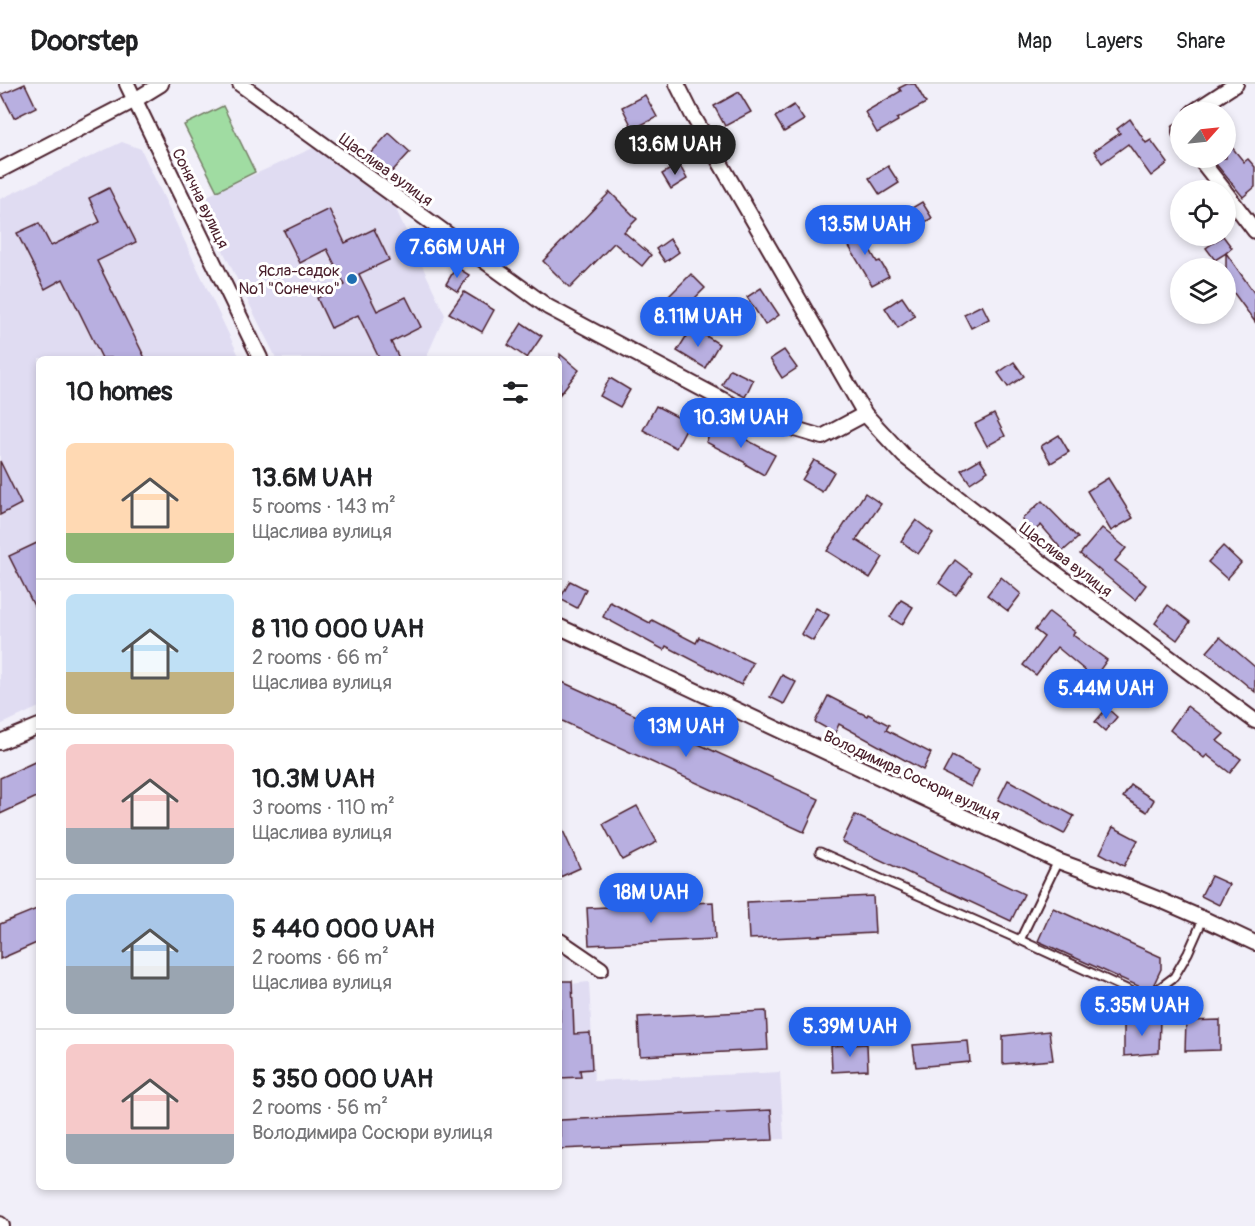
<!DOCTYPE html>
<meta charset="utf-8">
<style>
:root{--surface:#fff;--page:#f2f2f2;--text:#202124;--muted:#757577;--line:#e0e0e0;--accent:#2563eb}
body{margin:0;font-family:Pangolin,sans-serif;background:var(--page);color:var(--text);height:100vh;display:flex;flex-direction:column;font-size:22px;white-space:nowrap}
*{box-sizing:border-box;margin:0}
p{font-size:20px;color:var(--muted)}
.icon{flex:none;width:33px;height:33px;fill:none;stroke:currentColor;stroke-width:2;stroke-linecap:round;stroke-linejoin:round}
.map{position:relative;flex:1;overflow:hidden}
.details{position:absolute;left:36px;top:272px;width:526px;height:834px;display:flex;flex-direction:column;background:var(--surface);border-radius:9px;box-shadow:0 3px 9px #0003}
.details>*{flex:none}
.needle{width:39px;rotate:63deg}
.fabs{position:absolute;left:1170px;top:18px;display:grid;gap:12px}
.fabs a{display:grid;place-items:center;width:66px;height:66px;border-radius:50%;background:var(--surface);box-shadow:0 3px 9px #0003;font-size:30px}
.price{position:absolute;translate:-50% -51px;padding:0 14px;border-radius:21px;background:var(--accent);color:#fff;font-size:20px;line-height:39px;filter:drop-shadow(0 2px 3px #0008)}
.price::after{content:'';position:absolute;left:50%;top:36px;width:18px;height:14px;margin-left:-9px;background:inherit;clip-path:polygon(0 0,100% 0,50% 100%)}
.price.selected{background:#222;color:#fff}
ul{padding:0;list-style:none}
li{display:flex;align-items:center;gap:18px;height:150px;padding:0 30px}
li+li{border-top:2px solid var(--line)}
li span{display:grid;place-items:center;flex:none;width:168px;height:120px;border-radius:9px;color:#555}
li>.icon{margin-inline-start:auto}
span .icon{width:72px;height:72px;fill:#fffc;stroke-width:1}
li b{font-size:26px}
h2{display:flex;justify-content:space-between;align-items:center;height:72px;padding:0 30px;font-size:26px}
header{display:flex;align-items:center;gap:36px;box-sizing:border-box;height:84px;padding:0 30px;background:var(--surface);border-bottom:2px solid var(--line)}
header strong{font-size:28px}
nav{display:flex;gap:33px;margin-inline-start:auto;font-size:21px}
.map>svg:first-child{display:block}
</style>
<header>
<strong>Doorstep</strong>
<nav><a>Map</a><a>Layers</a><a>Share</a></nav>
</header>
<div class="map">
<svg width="1255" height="1142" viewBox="0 0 1255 1142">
<rect width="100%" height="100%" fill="#f1eff9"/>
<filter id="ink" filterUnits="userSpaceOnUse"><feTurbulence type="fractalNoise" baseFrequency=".0167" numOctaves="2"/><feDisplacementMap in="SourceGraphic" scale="12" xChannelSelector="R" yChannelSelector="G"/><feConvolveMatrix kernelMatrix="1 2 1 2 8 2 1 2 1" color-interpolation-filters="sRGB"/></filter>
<g filter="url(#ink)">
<g fill="#e0dcf2">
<path d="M122 58 141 65 240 274H39V623L0 641V115Z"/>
<path d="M313 64 387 106 445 231 426 274H276L198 116Z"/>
<path d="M589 898 594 997 780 988 784 1055 560 1065V901Z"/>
</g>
<path fill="#a0dca2" stroke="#757e66" stroke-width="1.5" d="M223 22 255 88 217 107 184 41Z"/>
<g fill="#b8afe0" stroke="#4a1f2b" stroke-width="1.5">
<path d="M25 0 36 23 14 34 2 10Z"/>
<path d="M907 0H915L926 19 897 35 898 37 877 49 865 28 901 7 899 4Z"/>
<path d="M739 8 751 28 725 42 714 22Z"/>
<path d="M645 11 657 33 633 45 622 23Z"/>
<path d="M794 21 804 36 784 48 775 33Z"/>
<path d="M1130 35 1146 59 1151 56 1168 79 1151 92 1128 60 1102 79 1094 67 1120 49 1117 45Z"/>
<path d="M389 49 410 68 386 94 365 75Z"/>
<path d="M1226 56 1244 78 1248 75 1255 83V103L1243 113 1211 74H1226Z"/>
<path d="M679 80 687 95 671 105 662 90Z"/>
<path d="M888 82 899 99 880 111 869 94Z"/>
<path d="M109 104 136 158 97 177 145 274H102L63 195 45 205 17 149 39 139 51 162 100 138 89 114Z"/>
<path d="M610 108 637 135 624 148 651 171 642 182 614 159 570 204 543 177Z"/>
<path d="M922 118 932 134 905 150 895 134Z"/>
<path d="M329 125 345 159 374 145 389 176 359 190 377 227 406 213 421 243 391 258 399 274H379L358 231 331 244 317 214 345 201 327 165 300 179 284 147Z"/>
<path d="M856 141 877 178 880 177 889 192 872 201 841 149Z"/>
<path d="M1223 152 1232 164 1226 169 1255 210V238L1231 205 1226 209V169L1215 176 1206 164Z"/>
<path d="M670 155 679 168 665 178 656 165Z"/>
<path d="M456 183 469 191 458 208 446 200Z"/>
<path d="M691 190 705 204 683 226 669 212Z"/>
<path d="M761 204 779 231 765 241 747 213Z"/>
<path d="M464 208 494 226 482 248 449 229Z"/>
<path d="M902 213 915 232 898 244 885 224Z"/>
<path d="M982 221 989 235 971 244 964 230Z"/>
<path d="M522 239 542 252 527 274 508 261Z"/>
<path d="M692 243 719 260 705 284 677 267Z"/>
<path d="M784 266 797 284 782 294 770 275Z"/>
<path d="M560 270 579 286 560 310Z"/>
<path d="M1014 278 1024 292 1008 303 998 289Z"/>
<path d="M730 285 753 296 745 313 722 301Z"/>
<path d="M610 294 630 306 620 323 600 312Z"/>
<path d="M656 322 689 339 676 364 643 346Z"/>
<path d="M994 330 1005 352 987 362 975 340Z"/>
<path d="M715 339 775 371 764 391 745 380 746 379 706 358Z"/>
<path d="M1059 351 1069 368 1051 379 1041 362Z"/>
<path d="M980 375 988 387 970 399 961 386Z"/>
<path d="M814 376 834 388 822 408 802 396Z"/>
<path d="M0 377 21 420 0 431Z"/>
<path d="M1108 394 1133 434 1111 447 1087 407Z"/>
<path d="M865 409 881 420 856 456 883 473 870 494 827 467Z"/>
<path d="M1042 417 1078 454 1063 467 1041 441 1033 448 1022 435Z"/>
<path d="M916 436 933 449 918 470 901 457Z"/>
<path d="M1102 444 1126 464 1115 477 1146 501 1135 516 1080 470Z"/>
<path d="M39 458V532L9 472Z"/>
<path d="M1223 462 1241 479 1227 495 1208 478Z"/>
<path d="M955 476 972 489 956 511 939 499Z"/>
<path d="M1001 493 1021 510 1008 527 987 511Z"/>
<path d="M570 497 586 505 577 524 560 515Z"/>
<path d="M901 516 913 523 902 541 890 533Z"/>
<path d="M610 518 650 539 652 536 696 559 699 553 753 579 741 601 666 562 664 566 603 533Z"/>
<path d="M1168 521 1190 538 1177 556 1155 539Z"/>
<path d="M816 524 829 531 813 557 801 550Z"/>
<path d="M1049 528 1075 548 1073 551 1107 576 1094 594 1057 563 1036 591 1023 581 1044 553 1035 546Z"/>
<path d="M1220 553 1255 583V608L1207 568Z"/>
<path d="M782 591 796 598 784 620 770 613Z"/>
<path d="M1134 596 1147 606 1136 621 1123 611Z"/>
<path d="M560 597 819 715 804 748 560 636Z"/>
<path d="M828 612 867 632 868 630 889 641 886 646 931 669 923 686 839 640 835 649 815 638Z"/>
<path d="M1187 622 1224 650 1217 657 1241 675 1230 689 1207 671 1204 674 1170 646Z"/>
<path d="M1107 624 1117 633 1105 647 1095 638Z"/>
<path d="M952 672 979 686 971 703 943 689Z"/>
<path d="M39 676V712L0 730V694Z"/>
<path d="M1008 696 1074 732 1064 750 998 716Z"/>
<path d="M1131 701 1154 716 1147 728 1123 713Z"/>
<path d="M637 722 657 758 622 776 603 740Z"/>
<path d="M855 731 1024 810 1011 837 842 758Z"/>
<path d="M560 740 580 784 560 793Z"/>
<path d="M1113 743 1138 756 1124 782 1100 769Z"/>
<path d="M1211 792 1229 800 1219 821 1201 812Z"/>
<path d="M873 812 875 849 749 855 747 818Z"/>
<path d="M713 818 715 855 589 861 587 824Z"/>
<path d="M39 824V858L0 875V840Z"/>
<path d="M1053 824 1161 873V885L1153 902 1147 906 1038 857Z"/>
<path d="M560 897H572L574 950 590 949 592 985 580 986 581 993 560 994Z"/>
<path d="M766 927 768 966 640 972 638 933Z"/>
<path d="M1160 934 1159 969 1124 972V937Z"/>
<path d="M1220 936V966L1185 967 1186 937Z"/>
<path d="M1049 947 1053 976 1003 980V952Z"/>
<path d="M968 957 970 978 916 983 913 961Z"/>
<path d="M867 960 868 986 832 988 831 962Z"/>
<path d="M771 1026 773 1056 560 1065V1036Z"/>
</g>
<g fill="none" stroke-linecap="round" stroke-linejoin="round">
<defs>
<g id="lane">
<path d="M820 768 1020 856 1058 777"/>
<path d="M1020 856 1146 914 1174 893 1188 869 1204 833"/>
</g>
<g id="street">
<path d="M127 0 260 274"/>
<path d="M240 0 548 223 755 333 822 353 865 330"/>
<path d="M677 0 692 30 865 330 904 372 1046 482 1255 637"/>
<path d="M1193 28 1236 0"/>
<path d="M1180 46V49"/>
<path d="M1199 74 1224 106"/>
<path d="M0 86 135 16 161 0"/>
<path d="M1226 109 1255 147"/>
<path d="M560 543 1058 777C1127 801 1190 827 1255 859"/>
<path d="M0 658 39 642"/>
<path d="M560 857 601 885"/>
<path d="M0 1140 2 1142"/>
</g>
</defs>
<use href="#lane" stroke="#4a1f2b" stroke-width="11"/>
<use href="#street" stroke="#4a1f2b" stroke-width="18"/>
<use href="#lane" stroke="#fff" stroke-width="7"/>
<use href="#street" stroke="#fff" stroke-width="14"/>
</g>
</g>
<circle fill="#1f6fb2" stroke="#fff" stroke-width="2" cx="352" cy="195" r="6"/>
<g text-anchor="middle" stroke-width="6" stroke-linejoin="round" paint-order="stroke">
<g font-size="16" fill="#4a1f2b" stroke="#fff">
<text transform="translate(386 85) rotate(36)" y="6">Щаслива вулиця</text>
<text transform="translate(201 114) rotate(64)" y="6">Сонячна вулиця</text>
<text transform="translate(1066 475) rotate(37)" y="6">Щаслива вулиця</text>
<text transform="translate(912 691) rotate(25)" y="6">Володимира Сосюри вулиця</text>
</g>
<g font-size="16" fill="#4a1f2b" stroke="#fff" text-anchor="end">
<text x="340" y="192">Ясла-садок<tspan x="340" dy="18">№1 "Сонечко"</tspan></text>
</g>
</g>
</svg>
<div class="fabs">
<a><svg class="needle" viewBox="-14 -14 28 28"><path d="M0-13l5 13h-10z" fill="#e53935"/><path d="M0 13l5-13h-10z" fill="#757577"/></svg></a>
<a><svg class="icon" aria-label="locate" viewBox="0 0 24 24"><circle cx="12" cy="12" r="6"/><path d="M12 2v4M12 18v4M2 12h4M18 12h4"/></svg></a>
<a><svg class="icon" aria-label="layers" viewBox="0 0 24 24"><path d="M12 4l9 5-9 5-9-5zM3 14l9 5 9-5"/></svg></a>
</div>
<b class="price selected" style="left:675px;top:92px">13.6M UAH</b>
<b class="price" style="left:865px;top:172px">13.5M UAH</b>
<b class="price" style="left:457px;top:195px">7.66M UAH</b>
<b class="price" style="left:698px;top:264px">8.11M UAH</b>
<b class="price" style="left:741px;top:365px">10.3M UAH</b>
<b class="price" style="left:1106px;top:636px">5.44M UAH</b>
<b class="price" style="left:686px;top:674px">13M UAH</b>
<b class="price" style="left:651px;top:840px">18M UAH</b>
<b class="price" style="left:1142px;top:953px">5.35M UAH</b>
<b class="price" style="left:850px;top:974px">5.39M UAH</b>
<section class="details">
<h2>10 homes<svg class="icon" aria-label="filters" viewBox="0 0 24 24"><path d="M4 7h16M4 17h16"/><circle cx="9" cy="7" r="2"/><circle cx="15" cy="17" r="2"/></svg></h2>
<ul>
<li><span style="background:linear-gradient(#ffd9b3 75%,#8fb573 0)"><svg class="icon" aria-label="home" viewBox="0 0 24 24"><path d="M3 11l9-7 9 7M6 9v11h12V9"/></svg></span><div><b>13.6M UAH</b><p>5 rooms · 143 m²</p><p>Щаслива вулиця</p></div></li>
<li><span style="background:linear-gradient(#bfe0f5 65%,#c2b280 0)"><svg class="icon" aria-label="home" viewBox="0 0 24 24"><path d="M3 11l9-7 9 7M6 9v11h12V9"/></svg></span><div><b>8 110 000 UAH</b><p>2 rooms · 66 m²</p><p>Щаслива вулиця</p></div></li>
<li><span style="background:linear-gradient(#f6c9c9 70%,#9aa5b1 0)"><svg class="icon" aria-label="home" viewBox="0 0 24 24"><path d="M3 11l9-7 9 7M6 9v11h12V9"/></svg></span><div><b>10.3M UAH</b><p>3 rooms · 110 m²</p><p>Щаслива вулиця</p></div></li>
<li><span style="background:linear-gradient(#a9c7e8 60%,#9aa5b1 0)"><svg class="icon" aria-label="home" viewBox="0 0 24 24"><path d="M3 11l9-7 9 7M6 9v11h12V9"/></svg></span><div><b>5 440 000 UAH</b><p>2 rooms · 66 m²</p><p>Щаслива вулиця</p></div></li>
<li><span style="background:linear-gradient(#f6c9c9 75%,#9aa5b1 0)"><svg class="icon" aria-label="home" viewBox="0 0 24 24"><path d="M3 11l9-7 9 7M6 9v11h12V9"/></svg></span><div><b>5 350 000 UAH</b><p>2 rooms · 56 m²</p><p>Володимира Сосюри вулиця</p></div></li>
</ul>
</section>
</div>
